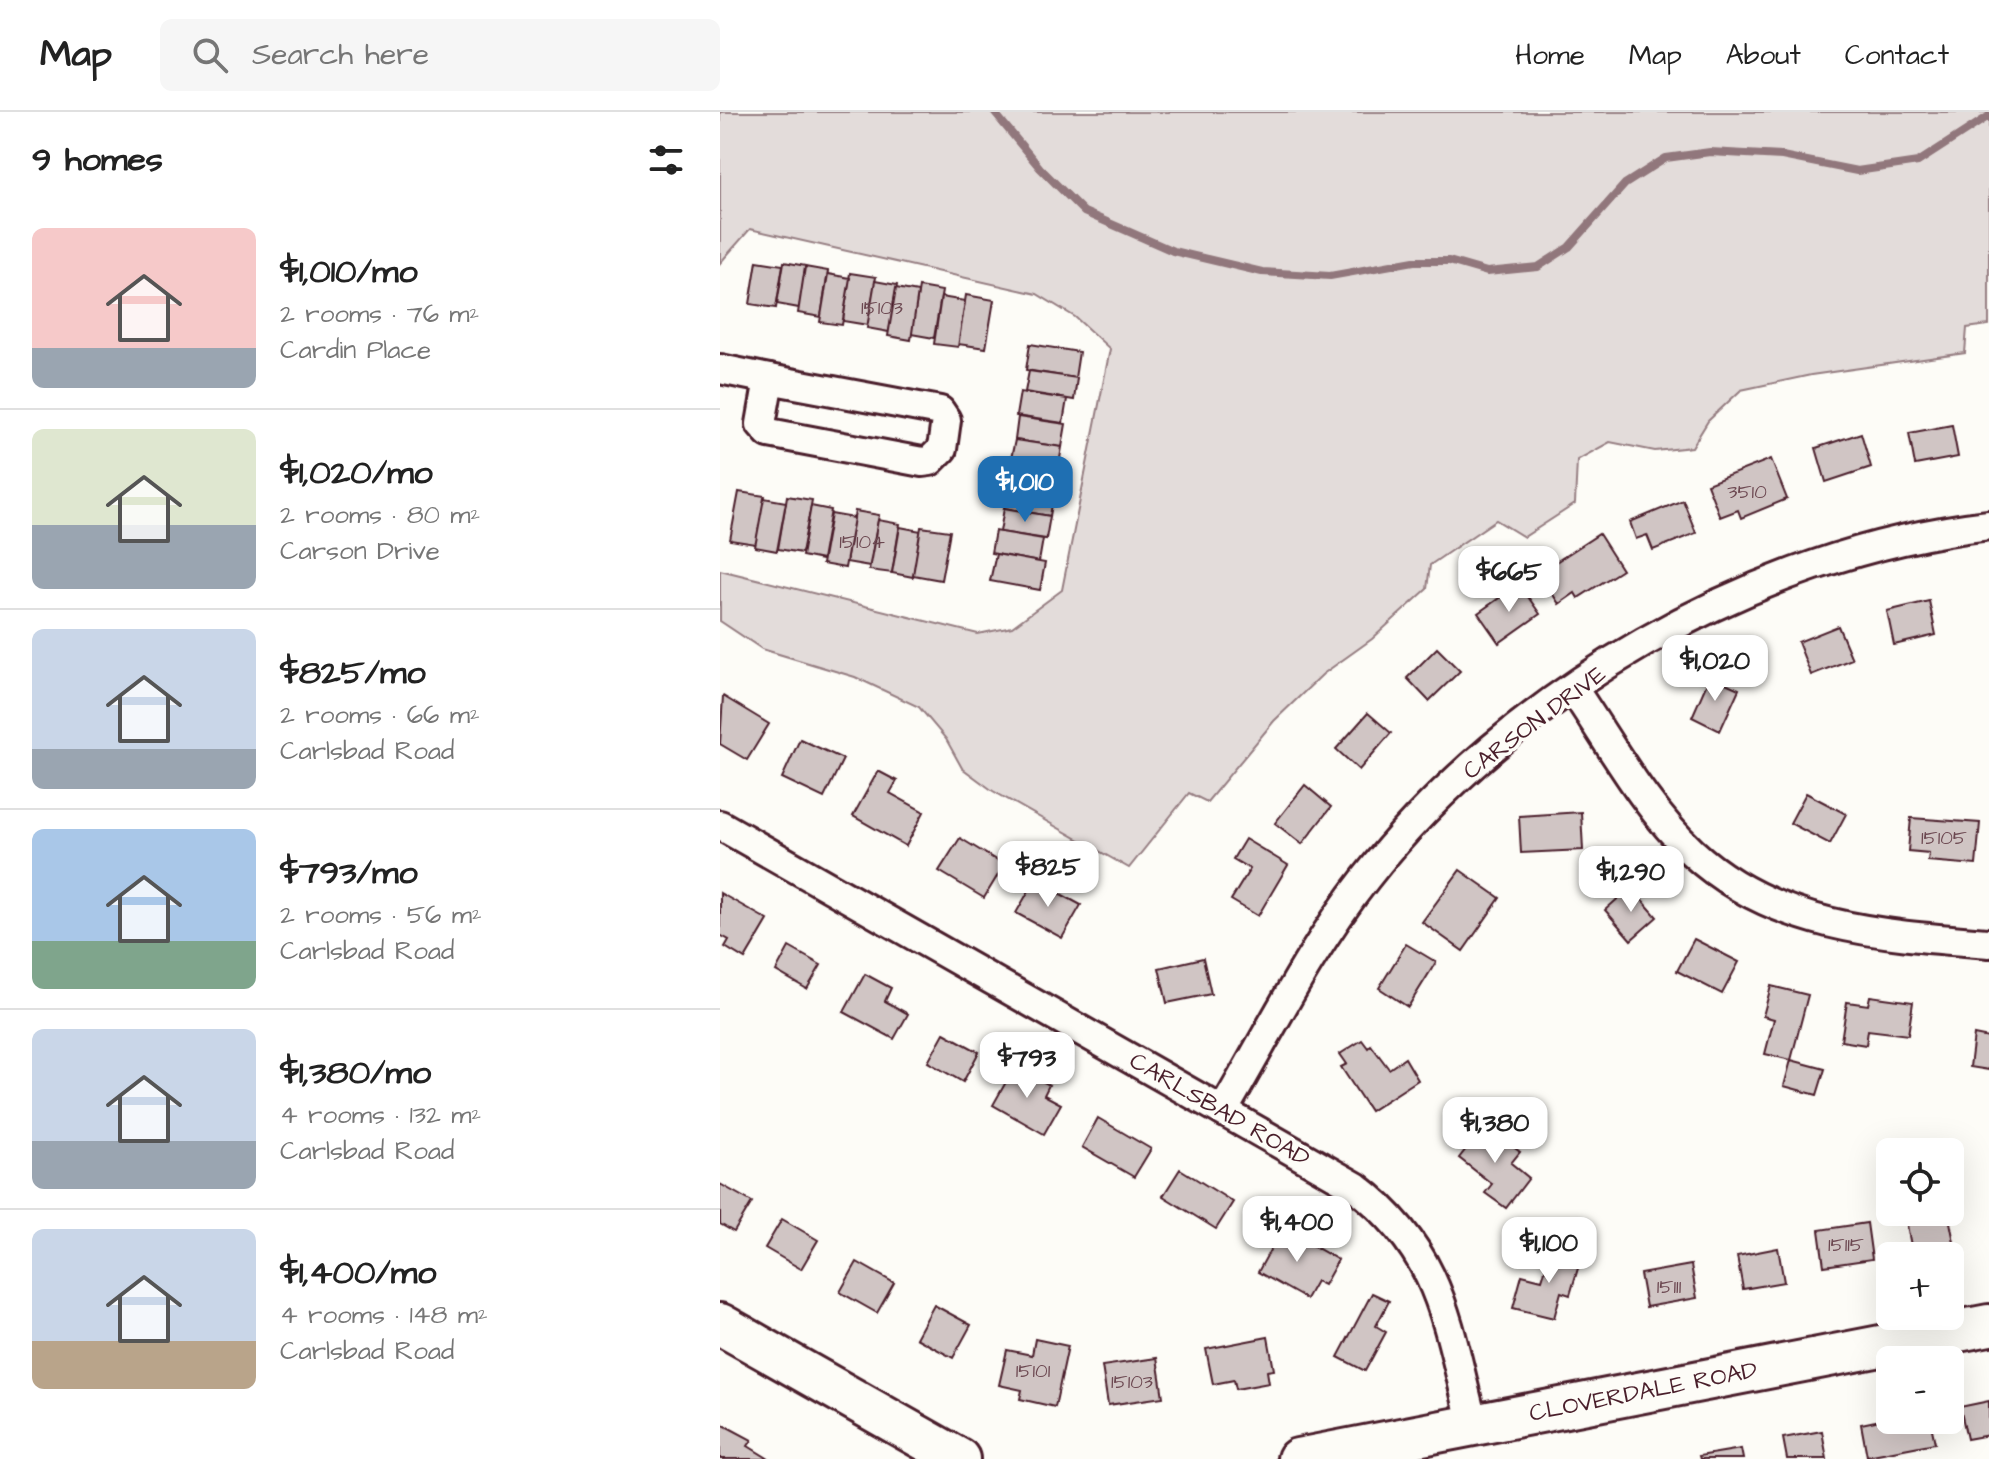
<!DOCTYPE html>
<meta charset="utf-8">
<style>
:root{--surface:#fff;--page:#f6f6f6;--text:#222;--muted:#767676;--line:#e0e0e0;--accent:#1f6fb2}
body{margin:0;font-family:"Architects Daughter",sans-serif;background:var(--page);color:var(--text);height:100vh;display:flex;flex-direction:column;font-size:30px;white-space:nowrap}
*{box-sizing:border-box;margin:0}
p{font-size:26px;color:var(--muted)}
.icon{flex:none;width:44px;height:44px;fill:none;stroke:currentColor;stroke-width:2;stroke-linecap:round;stroke-linejoin:round}
.map{position:relative;flex:1;overflow:hidden}
.panel{display:flex;flex-direction:column;background:var(--surface);width:720px}
.panel>*{flex:none}
.buttons{position:absolute;left:1156px;top:1026px;display:grid;gap:16px}
.buttons a{display:grid;place-items:center;width:88px;height:88px;border-radius:12px;background:var(--surface);box-shadow:0 8px 32px #0002;font-size:40px}
.price{position:absolute;translate:-50% -68px;padding:0 18px;border-radius:16px;background:#fff;color:#222;font-size:26px;line-height:52px;filter:drop-shadow(0 2px 4px #0008)}
.price::after{content:'';position:absolute;left:50%;top:48px;width:24px;height:18px;margin-left:-12px;background:inherit;clip-path:polygon(0 0,100% 0,50% 100%)}
.price.current{background:var(--accent);color:#fff}
ul{padding:0;list-style:none}
li{display:flex;align-items:center;gap:24px;height:200px;padding:0 32px}
li+li{border-top:2px solid var(--line)}
li span{display:grid;place-items:center;flex:none;width:224px;height:160px;border-radius:12px;color:#555}
li>.icon{margin-inline-start:auto}
span .icon{width:96px;height:96px;fill:#fffc;stroke-width:1}
li b{font-size:34px}
h2{display:flex;justify-content:space-between;align-items:center;height:96px;padding:0 32px;font-size:34px}
header{display:flex;align-items:center;gap:48px;box-sizing:border-box;height:112px;padding:0 40px;background:var(--surface);border-bottom:2px solid var(--line)}
header strong{font-size:38px}
nav{display:flex;gap:44px;margin-inline-start:auto;font-size:28px}
.search{width:560px;height:72px;background:var(--page);display:flex;align-items:center;gap:20px;box-sizing:border-box;padding:0 28px;border-radius:12px;color:var(--muted);font-size:30px}
main{display:flex;flex:1;min-height:0}
.map>svg:first-child{display:block}
</style>
<header>
<strong>Map</strong>
<div class="search"><svg class="icon" aria-label="search" viewBox="0 0 24 24"><circle cx="10" cy="10" r="6"/><path d="M15 15l6 6"/></svg>Search here</div>
<nav><a>Home</a><a>Map</a><a>About</a><a>Contact</a></nav>
</header>
<main>
<section class="panel">
<h2>9 homes<svg class="icon" aria-label="filters" viewBox="0 0 24 24"><path d="M4 7h16M4 17h16"/><circle cx="9" cy="7" r="2"/><circle cx="15" cy="17" r="2"/></svg></h2>
<ul>
<li><span style="background:linear-gradient(#f6c9c9 75%,#9aa5b1 0)"><svg class="icon" aria-label="home" viewBox="0 0 24 24"><path d="M3 11l9-7 9 7M6 9v11h12V9"/></svg></span><div><b>$1,010/mo</b><p>2 rooms · 76 m²</p><p>Cardin Place</p></div></li>
<li><span style="background:linear-gradient(#dfe7d0 60%,#9aa5b1 0)"><svg class="icon" aria-label="home" viewBox="0 0 24 24"><path d="M3 11l9-7 9 7M6 9v11h12V9"/></svg></span><div><b>$1,020/mo</b><p>2 rooms · 80 m²</p><p>Carson Drive</p></div></li>
<li><span style="background:linear-gradient(#c9d6e8 75%,#9aa5b1 0)"><svg class="icon" aria-label="home" viewBox="0 0 24 24"><path d="M3 11l9-7 9 7M6 9v11h12V9"/></svg></span><div><b>$825/mo</b><p>2 rooms · 66 m²</p><p>Carlsbad Road</p></div></li>
<li><span style="background:linear-gradient(#a9c7e8 70%,#7fa58c 0)"><svg class="icon" aria-label="home" viewBox="0 0 24 24"><path d="M3 11l9-7 9 7M6 9v11h12V9"/></svg></span><div><b>$793/mo</b><p>2 rooms · 56 m²</p><p>Carlsbad Road</p></div></li>
<li><span style="background:linear-gradient(#c9d6e8 70%,#9aa5b1 0)"><svg class="icon" aria-label="home" viewBox="0 0 24 24"><path d="M3 11l9-7 9 7M6 9v11h12V9"/></svg></span><div><b>$1,380/mo</b><p>4 rooms · 132 m²</p><p>Carlsbad Road</p></div></li>
<li><span style="background:linear-gradient(#c9d6e8 70%,#b9a48a 0)"><svg class="icon" aria-label="home" viewBox="0 0 24 24"><path d="M3 11l9-7 9 7M6 9v11h12V9"/></svg></span><div><b>$1,400/mo</b><p>4 rooms · 148 m²</p><p>Carlsbad Road</p></div></li>
</ul>
</section>
<div class="map">
<svg width="1269" height="1347" viewBox="0 0 1269 1347">
<rect width="100%" height="100%" fill="#fdfcf7"/>
<filter id="ink" filterUnits="userSpaceOnUse"><feTurbulence type="fractalNoise" baseFrequency=".0125" numOctaves="2"/><feDisplacementMap in="SourceGraphic" scale="16" xChannelSelector="R" yChannelSelector="G"/><feConvolveMatrix kernelMatrix="1 2 1 2 8 2 1 2 1" color-interpolation-filters="sRGB"/></filter>
<g filter="url(#ink)">
<path fill="#e3dcda" stroke="#967e82" stroke-width="2" d="M0 0H1269V213L1247 216 1245 241 1091 263 1021 278 988 309 972 335 935 339 890 330 857 348 855 392 804 425 776 408 710 453 707 477 652 527 603 562 554 609 487 690 469 681 409 756 273 679 242 656 226 627 199 595 135 565 42 537 0 509V458L258 522 292 515 342 478 390 237 355 205 317 182 30 117 0 151Z"/>
<g fill="none" stroke-linecap="round" stroke-linejoin="round">
<path stroke="#91777b" stroke-width="8" d="M274 0 320 56 364 100 453 139 542 160 610 164 694 149H729L767 160 818 155 849 135 905 72 946 46 990 40 1062 44 1137 59 1198 50 1269 4"/>
</g>
<g fill="#d0c5c4" stroke="#4a1f2b" stroke-width="2">
<path d="M37 149 63 153 56 196 30 192Z"/>
<path d="M64 150 86 154 79 196 57 192Z"/>
<path d="M85 155 108 159 101 205 78 201Z"/>
<path d="M130 161 156 165 148 213 123 209Z"/>
<path d="M108 162 130 166 122 213 100 210Z"/>
<path d="M155 169 177 173 169 220 147 216Z"/>
<path d="M199 175 222 179 214 226 191 222Z"/>
<path d="M176 176 198 180 191 228 168 224Z"/>
<path d="M246 183 274 188 266 236 238 232Z"/>
<path d="M221 185 245 189 238 235 214 232Z"/>
<path d="M310 232 359 240 355 266 306 258Z"/>
<path d="M309 259 357 266 354 288 305 280Z"/>
<path d="M300 280 347 287 343 311 296 304Z"/>
<path d="M298 305 346 312 342 335 295 328Z"/>
<path d="M1232 313 1238 345 1195 353 1189 321Z"/>
<path d="M1141 321 1151 355 1106 370 1096 336Z"/>
<path d="M295 328 342 335 338 358 290 351Z"/>
<path d="M1051 347 1067 387 1021 406 1018 398 1000 405 987 372Z"/>
<path d="M287 350 333 358 330 381 284 373Z"/>
<path d="M287 374 334 381 330 404 284 396Z"/>
<path d="M19 380 45 384 36 432 10 428Z"/>
<path d="M67 384 92 388 82 441 58 437Z"/>
<path d="M44 386 66 390 57 439 35 435Z"/>
<path d="M963 388 976 421 933 438 927 423 916 427 910 410Z"/>
<path d="M91 394 111 398 102 448 82 444Z"/>
<path d="M284 396 330 404 326 427 280 420Z"/>
<path d="M135 399 159 403 150 454 126 450Z"/>
<path d="M111 402 134 406 125 456 102 452Z"/>
<path d="M158 408 180 412 172 461 149 458Z"/>
<path d="M180 415 201 419 193 465 172 461Z"/>
<path d="M201 415 230 419 221 468 193 463Z"/>
<path d="M275 419 323 427 319 450 271 441Z"/>
<path d="M879 422 902 458 858 486 855 481 839 492 819 461Z"/>
<path d="M276 442 325 451 320 478 270 469Z"/>
<path d="M799 472 820 502 779 531 758 501Z"/>
<path d="M1209 489 1216 523 1174 533 1167 499Z"/>
<path d="M1118 514 1132 547 1091 563 1078 530Z"/>
<path d="M717 536 740 559 709 589 687 566Z"/>
<path d="M990 564 1019 577 1000 619 972 605Z"/>
<path d="M3 584 49 612 27 648 0 632Z"/>
<path d="M648 601 671 621 639 658 616 637Z"/>
<path d="M80 627 123 647 104 686 62 666Z"/>
<path d="M158 659 177 669 170 681 204 700 186 734 133 704Z"/>
<path d="M585 673 611 695 582 732 555 711Z"/>
<path d="M1086 681 1126 702 1110 732 1070 711Z"/>
<path d="M861 700 863 738 801 741 799 704Z"/>
<path d="M1191 706 1260 711 1256 753 1208 749 1209 741 1188 739Z"/>
<path d="M240 726 284 753 264 786 219 759Z"/>
<path d="M525 727 568 753 538 804 511 788 530 757 513 747Z"/>
<path d="M740 758 780 786 743 839 702 810Z"/>
<path d="M315 768 361 793 342 826 296 801Z"/>
<path d="M911 775 937 805 911 828 885 798Z"/>
<path d="M0 781 48 808 25 847 5 835 9 828 0 823Z"/>
<path d="M974 827 1019 850 1002 882 957 859Z"/>
<path d="M686 832 716 850 688 895 659 876Z"/>
<path d="M69 835 101 853 87 877 56 859Z"/>
<path d="M483 846 491 882 447 891 439 856Z"/>
<path d="M145 862 171 876 165 889 188 902 174 927 124 900Z"/>
<path d="M1051 874 1088 883 1071 948 1045 942 1054 907 1043 904Z"/>
<path d="M1150 884 1193 890 1188 923 1148 918 1146 933 1121 929 1127 890 1148 893Z"/>
<path d="M224 921 259 940 243 970 208 950Z"/>
<path d="M1254 923 1269 926V958L1250 955Z"/>
<path d="M642 928 648 936 651 933 669 957 685 946 698 968 650 999 621 955 627 952 620 942Z"/>
<path d="M1071 948 1105 957 1097 983 1064 974Z"/>
<path d="M295 954 329 973 324 983 341 992 324 1022 273 993Z"/>
<path d="M378 1006 431 1037 414 1065 362 1035Z"/>
<path d="M765 1013 800 1040 791 1051 809 1066 786 1096 765 1081 772 1072 739 1046Z"/>
<path d="M460 1057 513 1090 496 1117 443 1084Z"/>
<path d="M0 1072 32 1090 14 1120 0 1112Z"/>
<path d="M1228 1100 1236 1140 1193 1144 1186 1108Z"/>
<path d="M62 1107 98 1128 81 1157 45 1136Z"/>
<path d="M1147 1111 1152 1147 1104 1154 1099 1118Z"/>
<path d="M562 1116 618 1148 604 1173 596 1169 586 1187 538 1160Z"/>
<path d="M832 1136 862 1143 850 1183 841 1180 834 1206 793 1196 802 1163 822 1168Z"/>
<path d="M1058 1136 1064 1170 1023 1177 1017 1144Z"/>
<path d="M137 1150 174 1171 157 1201 120 1180Z"/>
<path d="M971 1153 977 1186 926 1195 920 1162Z"/>
<path d="M652 1181 669 1189 656 1214 666 1220 645 1259 618 1245Z"/>
<path d="M214 1193 251 1213 233 1246 196 1226Z"/>
<path d="M548 1225 554 1258 547 1259 549 1271 516 1277 514 1268 493 1272 486 1237Z"/>
<path d="M315 1227 348 1234 335 1295 300 1287 302 1278 279 1273 287 1238 312 1243Z"/>
<path d="M437 1246 443 1285 388 1293 382 1254Z"/>
<path d="M1269 1289V1323L1247 1327 1240 1295Z"/>
<path d="M1170 1306 1210 1308 1215 1331 1147 1344 1141 1312Z"/>
<path d="M0 1311 32 1328 28 1334 49 1347H0Z"/>
<path d="M1102 1319 1107 1347H1067L1063 1326Z"/>
<path d="M1021 1337 1023 1347H980L979 1344Z"/>
</g>
<g fill="none" stroke-linecap="round" stroke-linejoin="round">
<defs>
<g id="street">
<path d="M0 257 49 267"/>
<path d="M49 267 220 299 226 308 222 337 210 349 202 350 49 321 41 312Z"/>
<path d="M853 577C890 631 924 695 972 740 1054 816 1163 823 1269 831"/>
<path d="M0 713 636 1075C723 1142 727 1213 753 1313"/>
<path d="M503 999C549 921 590 837 646 766 791 581 1035 440 1269 413"/>
</g>
<g id="secondary">
<path d="M0 1212 239 1347"/>
<path d="M578 1347 1269 1213"/>
</g>
</defs>
<use href="#street" stroke="#4a1f2b" stroke-width="34"/>
<use href="#secondary" stroke="#4a1f2b" stroke-width="46"/>
<use href="#street" stroke="#fdfcf7" stroke-width="28"/>
<use href="#secondary" stroke="#fdfcf7" stroke-width="40"/>
</g>
</g>
<g text-anchor="middle" stroke-width="7" stroke-linejoin="round" paint-order="stroke">
<g font-size="20" fill="#6c4851">
<text x="162" y="202">15103</text>
<text x="1027" y="386">3510</text>
<text x="142" y="436">15104</text>
<text x="1224" y="732">15105</text>
<text x="1126" y="1139">15115</text>
<text x="949" y="1181">15111</text>
<text x="313" y="1265">15101</text>
<text x="412" y="1276">15103</text>
</g>
<g font-size="24" fill="#4a1f2b" stroke="#fdfcf7">
<text transform="translate(814 610) rotate(-37)" y="8">CARSON DRIVE</text>
<text transform="translate(500 997) rotate(30)" y="8">CARLSBAD ROAD</text>
<text transform="translate(923 1279) rotate(-11)" y="8">CLOVERDALE ROAD</text>
</g>
</g>
</svg>
<div class="buttons">
<a><svg class="icon" aria-label="locate" viewBox="0 0 24 24"><circle cx="12" cy="12" r="6"/><path d="M12 2v4M12 18v4M2 12h4M18 12h4"/></svg></a>
<a>+</a>
<a>−</a>
</div>
<b class="price current" style="left:305px;top:412px">$1,010</b>
<b class="price" style="left:789px;top:502px">$665</b>
<b class="price" style="left:995px;top:591px">$1,020</b>
<b class="price" style="left:328px;top:797px">$825</b>
<b class="price" style="left:911px;top:802px">$1,290</b>
<b class="price" style="left:307px;top:988px">$793</b>
<b class="price" style="left:775px;top:1053px">$1,380</b>
<b class="price" style="left:577px;top:1152px">$1,400</b>
<b class="price" style="left:829px;top:1173px">$1,100</b>
</div>
</main>
